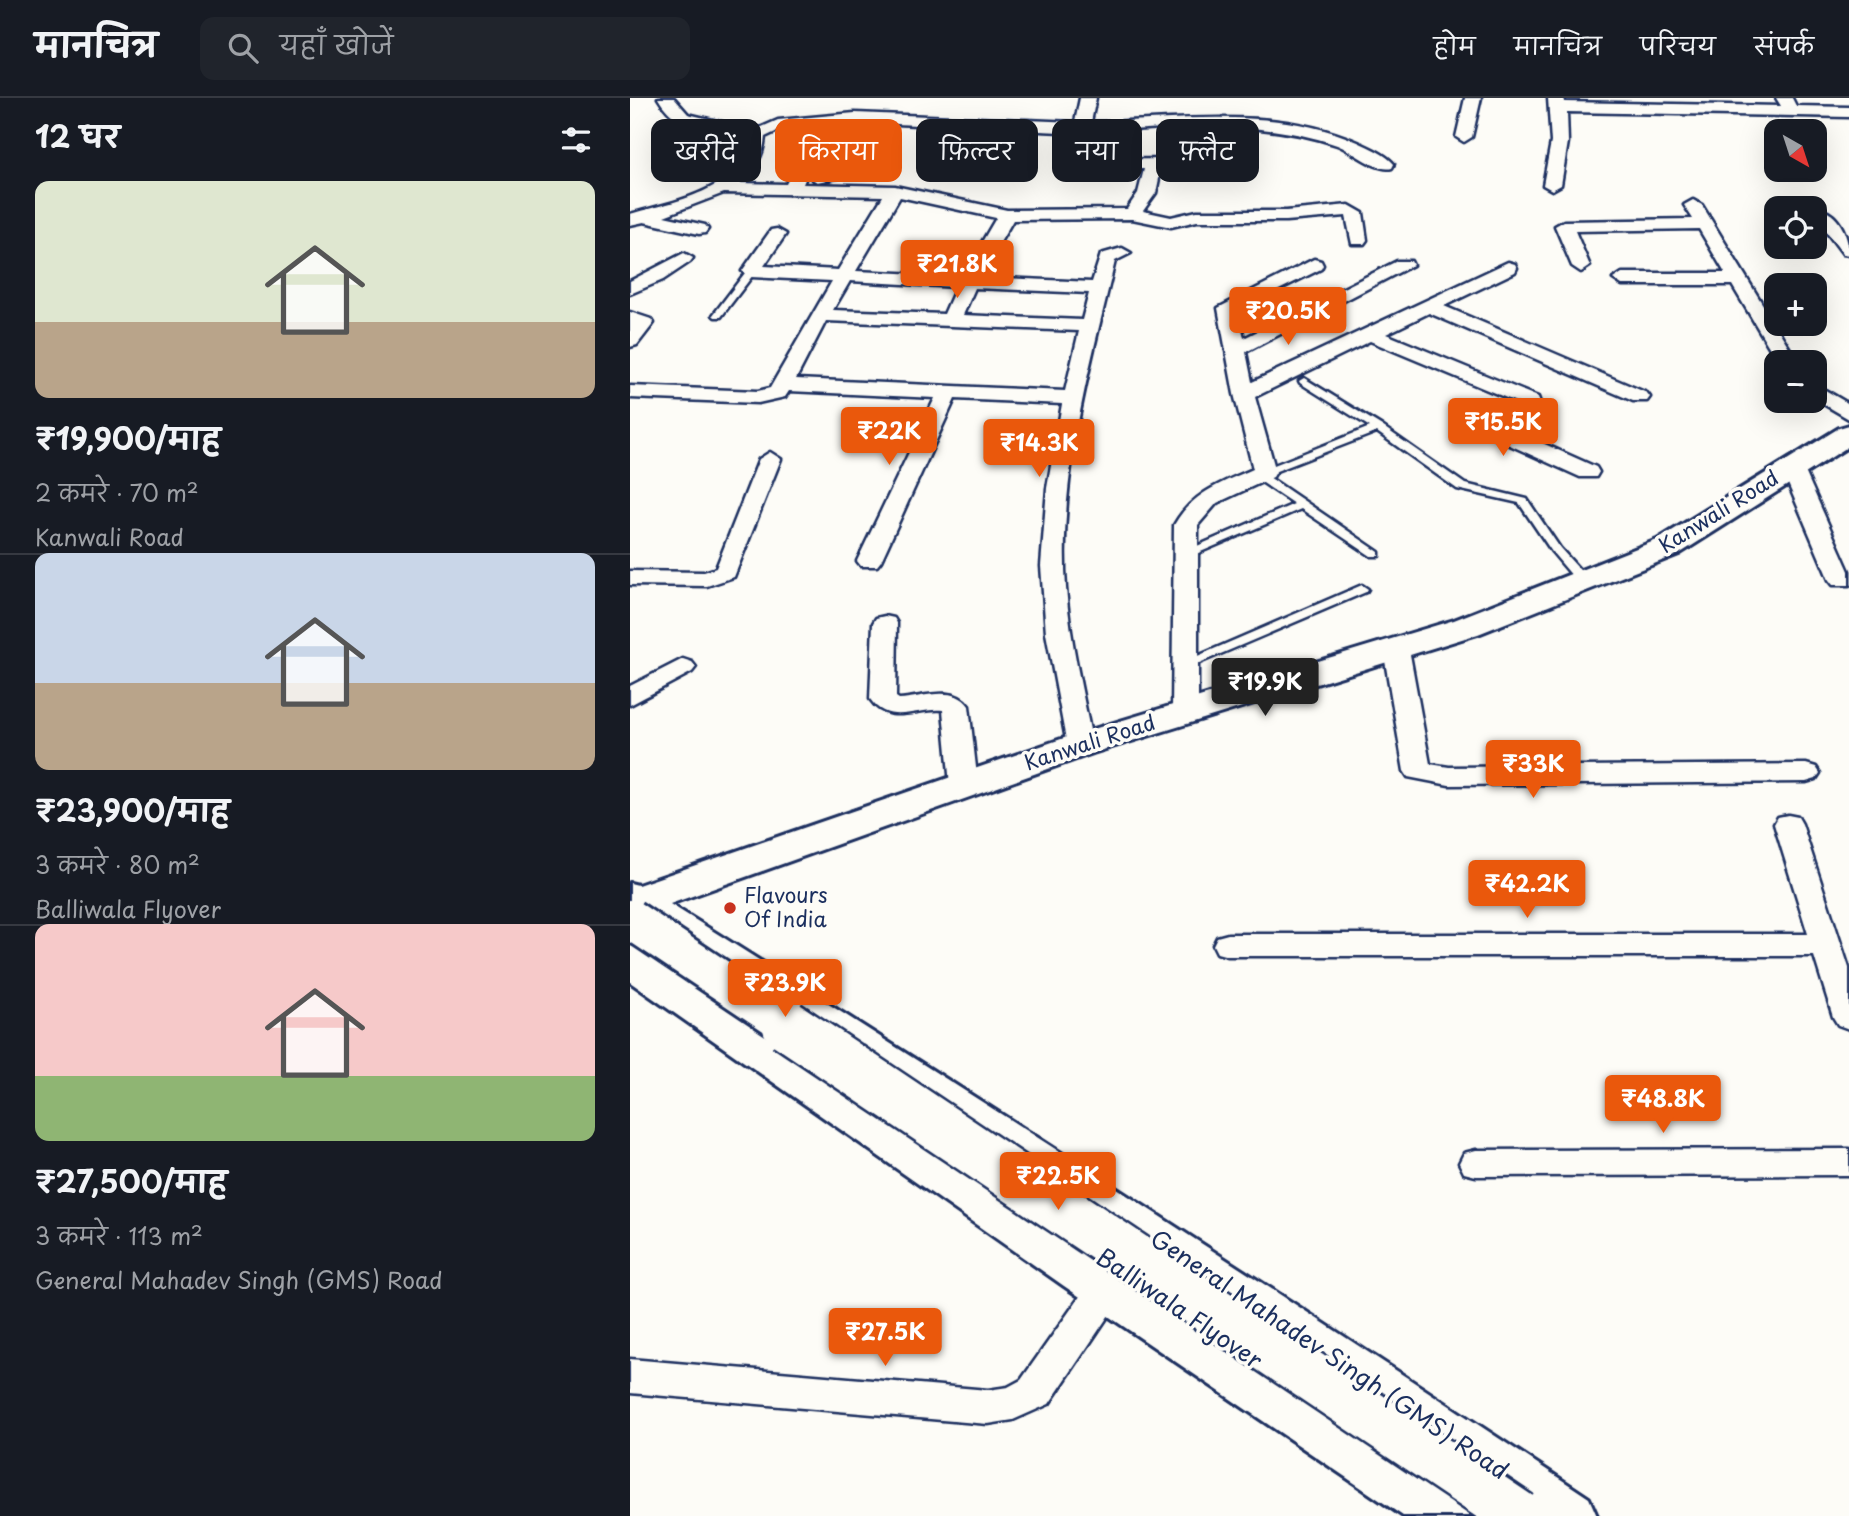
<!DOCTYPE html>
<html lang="hi">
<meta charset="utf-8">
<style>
:root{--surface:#171b24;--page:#20242c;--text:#f1f3f6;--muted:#9ea1a6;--line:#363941;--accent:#ea580c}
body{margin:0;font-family:"Playpen Sans","Playpen Sans Deva",sans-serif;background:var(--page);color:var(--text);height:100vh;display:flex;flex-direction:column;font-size:26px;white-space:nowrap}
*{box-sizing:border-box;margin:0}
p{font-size:23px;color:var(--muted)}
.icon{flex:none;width:38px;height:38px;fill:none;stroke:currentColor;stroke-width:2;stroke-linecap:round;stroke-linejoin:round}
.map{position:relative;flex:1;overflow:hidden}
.side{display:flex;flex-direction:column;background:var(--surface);width:630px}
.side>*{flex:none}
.top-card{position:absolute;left:21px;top:21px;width:665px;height:63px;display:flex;gap:14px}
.needle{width:46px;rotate:141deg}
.buttons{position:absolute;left:1134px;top:21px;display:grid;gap:14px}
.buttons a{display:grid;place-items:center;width:63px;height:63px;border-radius:14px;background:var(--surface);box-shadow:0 7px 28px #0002;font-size:35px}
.price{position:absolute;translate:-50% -60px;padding:0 16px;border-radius:7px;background:var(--accent);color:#fff;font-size:23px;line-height:46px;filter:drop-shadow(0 2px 4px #0008)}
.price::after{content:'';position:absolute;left:50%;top:42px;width:21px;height:16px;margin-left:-10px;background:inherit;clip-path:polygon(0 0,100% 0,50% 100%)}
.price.current{background:#222;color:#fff}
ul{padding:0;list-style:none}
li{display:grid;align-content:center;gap:14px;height:371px;padding:0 35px}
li+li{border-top:2px solid var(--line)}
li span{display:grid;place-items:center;height:217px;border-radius:14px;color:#555}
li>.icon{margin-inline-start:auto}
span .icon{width:126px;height:126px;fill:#fffc;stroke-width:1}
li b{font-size:30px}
h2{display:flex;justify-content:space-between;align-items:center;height:84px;padding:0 35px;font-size:30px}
.chip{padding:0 24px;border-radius:14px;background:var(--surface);box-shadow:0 7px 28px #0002;font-size:24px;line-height:63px}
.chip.current{background:var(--accent);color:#fff}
header{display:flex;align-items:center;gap:42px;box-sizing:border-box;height:98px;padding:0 35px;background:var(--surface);border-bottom:2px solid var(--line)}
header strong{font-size:33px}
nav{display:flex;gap:38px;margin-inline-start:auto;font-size:24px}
.search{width:490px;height:63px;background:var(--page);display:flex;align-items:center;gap:18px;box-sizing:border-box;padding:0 24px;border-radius:14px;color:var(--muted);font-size:26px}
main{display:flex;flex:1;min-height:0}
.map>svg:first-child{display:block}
</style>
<header>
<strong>मानचित्र</strong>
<div class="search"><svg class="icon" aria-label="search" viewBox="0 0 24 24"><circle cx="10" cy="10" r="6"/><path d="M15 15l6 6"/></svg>यहाँ खोजें</div>
<nav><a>होम</a><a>मानचित्र</a><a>परिचय</a><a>संपर्क</a></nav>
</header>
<main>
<section class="side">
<h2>12 घर<svg class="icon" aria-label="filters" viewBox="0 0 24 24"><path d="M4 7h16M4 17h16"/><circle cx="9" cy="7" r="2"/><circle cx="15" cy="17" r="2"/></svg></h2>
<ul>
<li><span style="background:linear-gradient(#dfe7d0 65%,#b9a48a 0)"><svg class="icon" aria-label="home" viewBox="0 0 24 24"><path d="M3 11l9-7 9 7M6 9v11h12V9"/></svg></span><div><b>₹19,900/माह</b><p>2 कमरे · 70 m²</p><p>Kanwali Road</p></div></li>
<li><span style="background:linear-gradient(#c9d6e8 60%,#b9a48a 0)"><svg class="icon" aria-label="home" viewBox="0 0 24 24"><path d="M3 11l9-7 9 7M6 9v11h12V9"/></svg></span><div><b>₹23,900/माह</b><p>3 कमरे · 80 m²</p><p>Balliwala Flyover</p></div></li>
<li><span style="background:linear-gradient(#f6c9c9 70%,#8fb573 0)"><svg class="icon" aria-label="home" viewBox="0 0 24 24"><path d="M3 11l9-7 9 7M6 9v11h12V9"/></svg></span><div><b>₹27,500/माह</b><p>3 कमरे · 113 m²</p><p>General Mahadev Singh (GMS) Road</p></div></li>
</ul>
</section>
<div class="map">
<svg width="1219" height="1418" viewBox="0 0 1219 1418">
<rect width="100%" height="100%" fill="#fdfcf7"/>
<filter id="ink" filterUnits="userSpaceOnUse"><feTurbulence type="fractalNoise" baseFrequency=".0143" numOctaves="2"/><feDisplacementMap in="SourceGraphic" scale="14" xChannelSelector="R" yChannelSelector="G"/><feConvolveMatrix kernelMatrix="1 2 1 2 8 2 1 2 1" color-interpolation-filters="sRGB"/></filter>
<g filter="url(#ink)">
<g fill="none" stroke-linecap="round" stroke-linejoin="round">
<defs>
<g id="lane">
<path d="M118 171 126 173 91 219H85L83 217Z"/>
<path d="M674 280 752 328 835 386 897 401 930 450 957 480 959 483 957 486H949L922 454 889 405 827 391 747 334 636 377 749 454V458H741L671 411 559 459H551V455L664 406 624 379V375L740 329 670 285 669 283Z"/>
<path d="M732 487 738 491 736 494 560 569 555 570 549 566Z"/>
</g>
<g id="street">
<path d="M28 0H44L58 16 125 32 148 22 225 15 445 24 450 0H466L461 24C550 23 643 7 728 44 740 50 756 56 764 66L762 70C746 74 723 53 707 47 667 33 624 29 581 28L559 70 531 71 526 95 513 113 541 119 567 113H656L719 107 733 115 737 142 734 146H722L716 118 656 123H567L541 129 502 121 383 122 350 179 462 184 471 156 492 150 501 155 485 163C460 268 428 379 436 490 440 543 453 595 463 647L460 653H440L437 647 416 535 411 468 417 390 432 306 325 301 251 463 247 468H231L227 463 305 300 159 293 155 299 128 305 0 300V288L128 293 140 290 202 183 121 179 112 173 141 132 147 131 156 136 134 168 208 172 253 98 94 95 34 118 75 127 78 131 75 135 69 136 14 124 0 127V116C42 104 113 93 119 40L93 34 37 64H25V56L76 30C53 25 41 22 28 0ZM225 24 452 35 565 28 547 61 435 62V70L441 71H514L508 95 497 111 377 112 265 88 173 86 199 26ZM186 26 156 86 110 85C125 71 133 60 135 39L152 31ZM270 99 366 120 332 178 226 173ZM220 183 326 189 314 216 203 212ZM345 190 459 195 452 222 333 217ZM196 223 449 233 435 293 166 281Z"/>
<path d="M835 0H851L842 39 834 44 826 39Z"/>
<path d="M918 0H934L935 4 1151 8 1146 0H1162L1166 8 1219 9V19L937 14 938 44 931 87 922 92 913 87 921 44Z"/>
<path d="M237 43 245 48 227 76 187 84 179 79 181 75 215 68 231 45Z"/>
<path d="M1063 102 1072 107 1168 264H1148L1102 187H992L983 181 992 175H1095L1069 131 945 133 960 168 951 174 942 168 925 128 934 123 1063 121 1054 107Z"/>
<path d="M1192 112C1210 116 1219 141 1219 157L1213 156 1185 119 1186 113Z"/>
<path d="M54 155 63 160 60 164 33 182 0 196V183Z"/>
<path d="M684 161 691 163 693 167 691 171 608 212 614 240 767 163H781L783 167 616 254 622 284 878 164 885 166 887 170 885 174 814 208 1017 295 1020 299 1017 303H1003L799 215 756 236 908 299 912 310 909 314 881 331 966 369 969 374 966 379H950L862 339 859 334 863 322 891 306 740 243 625 299 646 374 643 379 587 405 568 427V614L564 620H546L542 614 544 427C562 395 591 385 623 371L604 296 588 210Z"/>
<path d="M0 214 21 221 24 225 7 247 0 249Z"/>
<path d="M1185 286 1219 306V321L1185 301Z"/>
<path d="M140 354 151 361 104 479 77 488 0 487V473L74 474 86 470 129 361Z"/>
<path d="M1162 362 1173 369 1219 473V487H1203L1199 482 1151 369Z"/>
<path d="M255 518 264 520 267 525 266 599 269 601C291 600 324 586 339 608L348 687 344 693 334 696 324 693 320 687 313 612C287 609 259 629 240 601L243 525 246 520Z"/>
<path d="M766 543 775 546 779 551 800 666 819 669 1176 666 1186 669 1190 675 1186 681 1176 684 819 687 778 679 774 673 753 551 757 546Z"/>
<path d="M53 561 62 564 66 569 62 574 0 607V588Z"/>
<path d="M1158 717 1168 719 1172 726 1219 870V931L1208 927 1203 919 1184 858H598L587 855 583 847 587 839 598 836H1178L1144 726 1148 719Z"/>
<path d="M1219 1051V1077L846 1078 834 1075 829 1065 834 1055 846 1052Z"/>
<path d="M478 1173 491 1177 496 1188 491 1199 419 1306 383 1322 358 1326 0 1295V1261L358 1292 378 1289 391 1282 465 1177Z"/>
</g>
<g id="secondary">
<path d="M1219 327V348L1049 456 848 536 463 655 40 806C349 1000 655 1198 959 1400L967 1418H893L237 973 0 819V785L8 787 437 639 824 522 1027 442 1209 330Z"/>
<path d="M0 848 15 852 470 1158 840 1400 848 1418H773L434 1188 0 884Z"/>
</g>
</defs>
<use href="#lane" stroke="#1b2f5e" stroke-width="5"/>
<use href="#street" stroke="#1b2f5e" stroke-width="5"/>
<use href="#secondary" stroke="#1b2f5e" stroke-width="6"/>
<use href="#lane" fill="#fdfcf7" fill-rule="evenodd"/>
<use href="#street" fill="#fdfcf7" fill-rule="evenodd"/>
<use href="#secondary" fill="#fdfcf7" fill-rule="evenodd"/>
<defs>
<path id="secondary-bridge-far1" d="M0 821 160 928"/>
<path id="secondary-bridge" d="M157 927 889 1418"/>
</defs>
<use href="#secondary-bridge-far1" stroke="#1b2f5e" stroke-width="44" stroke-linecap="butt"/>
<use href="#secondary-bridge" stroke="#1b2f5e" stroke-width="54" stroke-linecap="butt"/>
<use href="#secondary-bridge-far1" stroke="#fdfcf7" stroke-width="38"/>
<use href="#secondary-bridge" stroke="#fdfcf7" stroke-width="49"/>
</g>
</g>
<circle fill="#c8321e" stroke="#fdfcf7" stroke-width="2.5" cx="100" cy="810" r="7"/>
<g text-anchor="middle" stroke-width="7" stroke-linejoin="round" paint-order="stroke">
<g font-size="21" fill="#1b2f5e" stroke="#fdfcf7">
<text transform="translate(1089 414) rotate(-32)" y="7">Kanwali Road</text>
<text transform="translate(460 645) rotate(-18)" y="7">Kanwali Road</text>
</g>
<g font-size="21" fill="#1b2f5e" stroke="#fdfcf7" text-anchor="start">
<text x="114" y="805">Flavours<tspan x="114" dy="24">Of India</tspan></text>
</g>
<g font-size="24" fill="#1b2f5e" stroke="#fdfcf7">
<text transform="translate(549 1211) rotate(34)" y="8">Balliwala Flyover</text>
<text transform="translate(699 1257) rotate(34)" y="8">General Mahadev Singh (GMS) Road</text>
</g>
</g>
</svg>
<div class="buttons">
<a><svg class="needle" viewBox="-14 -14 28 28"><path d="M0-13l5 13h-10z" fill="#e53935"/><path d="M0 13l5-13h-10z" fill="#9ea1a6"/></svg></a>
<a><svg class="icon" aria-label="locate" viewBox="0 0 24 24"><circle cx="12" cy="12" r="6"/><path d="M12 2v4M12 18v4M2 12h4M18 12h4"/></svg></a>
<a>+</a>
<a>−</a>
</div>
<b class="price" style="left:327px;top:202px">₹21.8K</b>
<b class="price" style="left:658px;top:249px">₹20.5K</b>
<b class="price" style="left:873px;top:360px">₹15.5K</b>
<b class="price" style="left:259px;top:369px">₹22K</b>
<b class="price" style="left:409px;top:381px">₹14.3K</b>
<b class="price current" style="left:635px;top:620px">₹19.9K</b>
<b class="price" style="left:903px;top:702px">₹33K</b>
<b class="price" style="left:897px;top:822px">₹42.2K</b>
<b class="price" style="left:155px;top:921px">₹23.9K</b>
<b class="price" style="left:1033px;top:1037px">₹48.8K</b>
<b class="price" style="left:428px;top:1114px">₹22.5K</b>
<b class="price" style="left:255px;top:1270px">₹27.5K</b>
<div class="top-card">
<a class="chip">खरीदें</a>
<a class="chip current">किराया</a>
<a class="chip">फ़िल्टर</a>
<a class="chip">नया</a>
<a class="chip">फ़्लैट</a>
</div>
</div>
</main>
